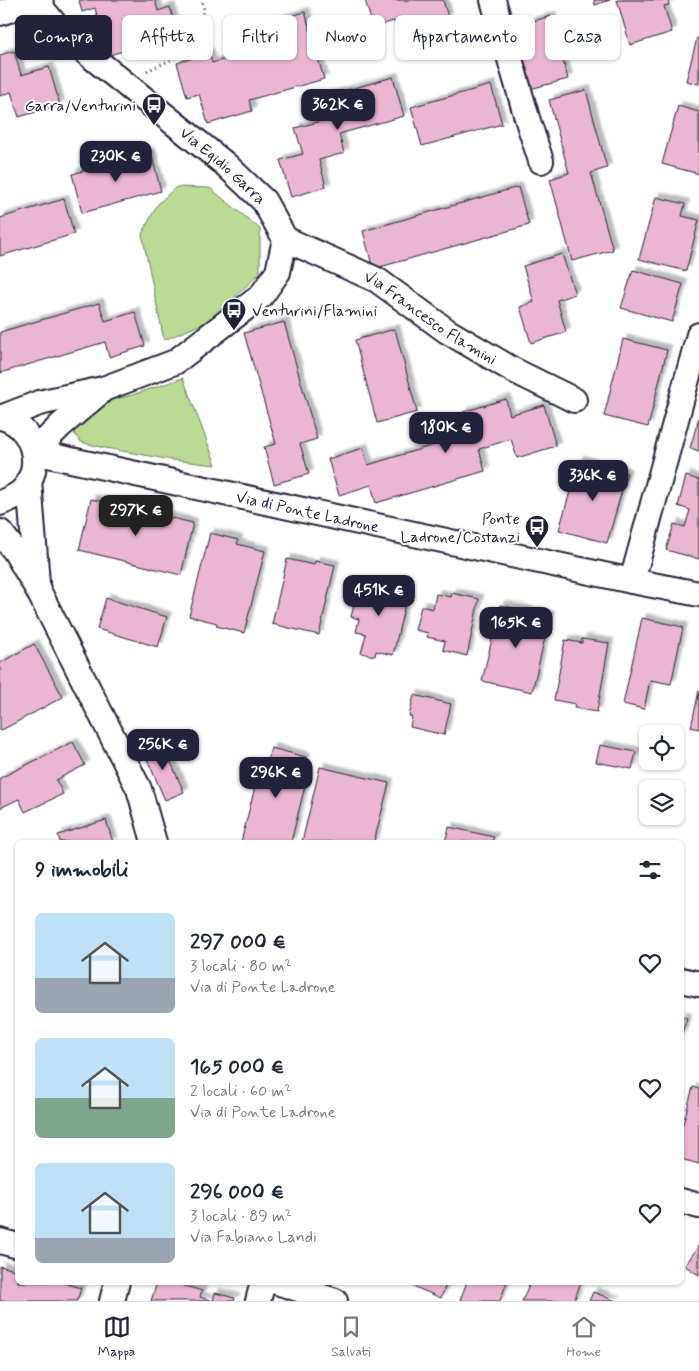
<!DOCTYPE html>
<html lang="it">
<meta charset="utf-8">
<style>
:root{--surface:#fff;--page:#f2f2f3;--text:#1f2937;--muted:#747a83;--line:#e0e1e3;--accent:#22223b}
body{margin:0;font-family:Mynerve,sans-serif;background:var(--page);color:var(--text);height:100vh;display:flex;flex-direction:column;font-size:19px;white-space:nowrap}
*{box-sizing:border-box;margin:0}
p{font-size:16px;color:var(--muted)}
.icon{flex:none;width:28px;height:28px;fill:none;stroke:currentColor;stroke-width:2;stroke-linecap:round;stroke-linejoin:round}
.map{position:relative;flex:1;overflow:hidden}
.side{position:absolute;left:15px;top:840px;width:669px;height:445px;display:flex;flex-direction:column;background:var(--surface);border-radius:8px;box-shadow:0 1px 4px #0004}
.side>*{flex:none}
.guide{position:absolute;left:15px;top:15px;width:670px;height:45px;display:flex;gap:10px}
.controls{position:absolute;left:639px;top:725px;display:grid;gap:10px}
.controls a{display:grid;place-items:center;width:45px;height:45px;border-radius:8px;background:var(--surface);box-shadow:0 1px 4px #0004;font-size:25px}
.price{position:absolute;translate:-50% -42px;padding:0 11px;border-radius:10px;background:var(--accent);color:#fff;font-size:16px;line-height:32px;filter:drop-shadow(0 1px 2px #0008)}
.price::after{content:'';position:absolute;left:50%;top:30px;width:15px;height:11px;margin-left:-8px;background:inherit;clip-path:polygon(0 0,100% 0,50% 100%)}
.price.active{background:#222;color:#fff}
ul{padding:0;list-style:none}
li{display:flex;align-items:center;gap:15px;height:125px;padding:0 20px}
li span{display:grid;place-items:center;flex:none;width:140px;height:100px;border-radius:8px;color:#555}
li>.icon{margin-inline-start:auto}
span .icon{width:60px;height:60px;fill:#fffc;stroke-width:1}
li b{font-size:21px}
h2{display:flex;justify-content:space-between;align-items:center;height:60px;padding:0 20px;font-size:21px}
.tag{padding:0 18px;border-radius:8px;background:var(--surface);box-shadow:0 1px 4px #0004;font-size:18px;line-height:45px}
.tag.active{background:var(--accent);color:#fff}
.tab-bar{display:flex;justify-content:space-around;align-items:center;height:70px;border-top:1px solid var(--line);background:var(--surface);font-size:14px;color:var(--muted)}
.tab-bar a{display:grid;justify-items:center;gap:2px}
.tab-bar .active{color:var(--accent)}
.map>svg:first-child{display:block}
</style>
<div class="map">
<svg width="699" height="1301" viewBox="0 0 699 1301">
<defs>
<filter id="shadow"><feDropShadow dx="4.5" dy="-4.5" stdDeviation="1" flood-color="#0004"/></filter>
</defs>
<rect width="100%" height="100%" fill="#fff"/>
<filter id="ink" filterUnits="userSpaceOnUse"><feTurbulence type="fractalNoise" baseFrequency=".02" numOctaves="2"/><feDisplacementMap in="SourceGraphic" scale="10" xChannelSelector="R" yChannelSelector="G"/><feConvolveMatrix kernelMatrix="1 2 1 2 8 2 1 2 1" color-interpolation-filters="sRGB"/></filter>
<g filter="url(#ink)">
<g fill="#bbda93" stroke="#6e7e67">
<path d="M176 187 210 188 260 229V273L211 320 164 340 142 234 157 205Z"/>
<path d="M183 378 216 465 172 460 100 447 81 442 74 433 75 421 91 405 132 395Z"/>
</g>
<g fill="#eab6d2" stroke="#22223b" filter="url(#shadow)">
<path d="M79 0H155L158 11 170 7 178 37 140 49 137 39 129 42 130 49 99 58 92 34 101 32 95 8 82 12Z"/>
<path d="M365 0H443L448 17 397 33 394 21 373 27Z"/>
<path d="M594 0H610L595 5Z"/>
<path d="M617 0H668L669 5 664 6 672 32 630 45Z"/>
<path d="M305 12 324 79 249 100 252 111 208 124 199 94 187 97 177 63 209 53 212 63 236 56 234 46 270 36 266 23Z"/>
<path d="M551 16 568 79 530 89 513 27Z"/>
<path d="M697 38H699V84L686 81Z"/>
<path d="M14 51 21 75 49 67 60 105 19 117 11 92 0 96V55Z"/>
<path d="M393 77 404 116 339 134 344 153 319 160 326 187 291 197 280 160 303 154 295 128 329 119 323 97Z"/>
<path d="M491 85 502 124 422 146 411 107Z"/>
<path d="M586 90 607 168 591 173 613 250 572 261 550 179 569 173 549 100Z"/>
<path d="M678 106 699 112V174L662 164Z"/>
<path d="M151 153 161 191 82 213 72 174Z"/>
<path d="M518 187 529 225 373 269 363 231Z"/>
<path d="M656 197 685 204 682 216 699 220 686 271 639 259Z"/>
<path d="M64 199 74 234 0 256V218Z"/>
<path d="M562 254 575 294 557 300 566 332 531 343 520 307 534 302 523 266Z"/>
<path d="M633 270 683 284 672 322 621 308Z"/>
<path d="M99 303 105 321 135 312 145 346 109 357 105 342 0 373V332Z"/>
<path d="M284 322 317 439 300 444 309 474 274 484 264 447 276 444 244 333Z"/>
<path d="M395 329 417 412 377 423 355 340Z"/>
<path d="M623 339 667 350 648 427 604 416Z"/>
<path d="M506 399 510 415 544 405 556 446 517 458 511 439 479 449 485 471 376 503 371 485 339 495 328 459 363 448 368 465 470 434 463 412Z"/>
<path d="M699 417V451L690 448Z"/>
<path d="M579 460 627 473 607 543 559 530Z"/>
<path d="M686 476 699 480V559L666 550 674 524 685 527 690 510 678 506Z"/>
<path d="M91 499 193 523 181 575 79 550Z"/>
<path d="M210 533 238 540 237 544 265 551 244 633 216 626 217 623 189 616Z"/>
<path d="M287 559 314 565 315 561 335 565 319 635 272 624Z"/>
<path d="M359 584 376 588 377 584 408 591 393 655 376 651 375 656 361 653 366 634 356 632 359 619 351 617Z"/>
<path d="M452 593 479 599 467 656 443 650 445 641 427 637 428 633 415 630 421 606 433 609 436 594 451 597Z"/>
<path d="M106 598 167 617 158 647 97 629Z"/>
<path d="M500 605 550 616 532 692 482 681Z"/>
<path d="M642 618 683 627 671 684 650 680 644 709 623 704Z"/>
<path d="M582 639 609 643 597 712 574 708 575 704 554 700 565 640 582 643Z"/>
<path d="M34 644 63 697 0 731V663Z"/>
<path d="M699 691V729L691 727Z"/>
<path d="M414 695 451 704 444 735 410 727 412 717 409 716Z"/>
<path d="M73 742 85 765 56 780 63 794 25 812 19 799 0 808V778Z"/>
<path d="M162 742 184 792 165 800 143 750Z"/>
<path d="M600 745 636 752 632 769 596 762Z"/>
<path d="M271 748 306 757 302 773 308 774 291 842H241L261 763 266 765Z"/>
<path d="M320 767 389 783 374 842H302Z"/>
<path d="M644 804 648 805V815H643Z"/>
<path d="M106 820 113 842H60L58 835Z"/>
<path d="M449 827 494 837 492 842H445Z"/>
<path d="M681 1016 687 1018 681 1037Z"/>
<path d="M693 1087 699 1089V1164L681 1159V1131Z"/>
<path d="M699 1245V1275L685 1266Z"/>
<path d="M0 1266 18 1271V1282H60L81 1288 77 1301H0Z"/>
<path d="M157 1282H172L202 1291 200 1297 213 1301 215 1293 235 1298 234 1301H151Z"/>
<path d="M403 1282H447L441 1298Z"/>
<path d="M467 1282H507L500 1301H464L460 1300Z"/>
<path d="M530 1282H581L574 1301H522Z"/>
<path d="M593 1292 616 1301H589Z"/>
</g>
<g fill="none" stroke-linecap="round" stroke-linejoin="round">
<defs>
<g id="minor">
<path id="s1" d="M39 0 44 11 62 33 225 164 264 201 285 239"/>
<path d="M493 0 527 118 541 161"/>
<path d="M0 13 37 0"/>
<path id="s2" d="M285 239 377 280 447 331 513 370 574 400"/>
<path d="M0 417C33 423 46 469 21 492 15 497 8 500 0 503"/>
<path d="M3 417 39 403 103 389 175 362 261 296 278 272 285 239"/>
<path id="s3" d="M34 452 632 581 699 594"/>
<path d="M34 452 61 425 100 392"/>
<path d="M29 480 37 583"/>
<path d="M0 532 15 551 38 590 139 789 154 842"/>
<path d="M632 581 699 335"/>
<path d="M681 980 699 984"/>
<path d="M681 1201 699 1206"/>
<path d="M0 1241 18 1246"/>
<path d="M277 1282 335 1301"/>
<path d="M112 1301 117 1282"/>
<path d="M258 1301 263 1282"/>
</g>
</defs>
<use href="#minor" stroke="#22223b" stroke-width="28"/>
<path stroke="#22223b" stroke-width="3" stroke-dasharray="1 4" stroke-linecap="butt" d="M147 71 183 54 204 10 202 0"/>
<use href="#minor" stroke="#fff" stroke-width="24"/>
</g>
</g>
<defs>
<symbol id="bus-pin" viewBox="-11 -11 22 30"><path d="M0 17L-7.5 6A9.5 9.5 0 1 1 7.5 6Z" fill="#22223b" stroke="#fff"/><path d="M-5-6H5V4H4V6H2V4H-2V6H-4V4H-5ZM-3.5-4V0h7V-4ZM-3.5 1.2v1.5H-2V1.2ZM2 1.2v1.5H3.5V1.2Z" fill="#fff"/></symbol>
</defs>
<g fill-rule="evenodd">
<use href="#bus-pin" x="140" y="91" width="28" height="38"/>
<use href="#bus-pin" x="220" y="296" width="28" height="38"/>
<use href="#bus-pin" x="523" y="513" width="28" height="38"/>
</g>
<g text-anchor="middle" stroke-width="4" stroke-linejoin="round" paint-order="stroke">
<g font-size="16" fill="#22223b" stroke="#fff" text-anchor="end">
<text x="136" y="111">Garra/Venturini</text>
<text x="252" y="316" text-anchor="start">Venturini/Flamini</text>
<text x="520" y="524">Ponte<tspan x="520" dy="18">Ladrone/Costanzi</tspan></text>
</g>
<g font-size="16" fill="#22223b" stroke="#fff">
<text dy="6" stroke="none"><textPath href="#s1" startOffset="249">Via Egidio Garra</textPath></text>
<text dy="6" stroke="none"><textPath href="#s2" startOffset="166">Via Francesco Flamini</textPath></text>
<text dy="6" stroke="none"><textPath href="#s3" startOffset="280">Via di Ponte Ladrone</textPath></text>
</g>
</g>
</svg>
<div class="controls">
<a><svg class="icon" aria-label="locate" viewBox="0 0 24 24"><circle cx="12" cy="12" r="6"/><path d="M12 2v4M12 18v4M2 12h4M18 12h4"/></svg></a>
<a><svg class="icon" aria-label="layers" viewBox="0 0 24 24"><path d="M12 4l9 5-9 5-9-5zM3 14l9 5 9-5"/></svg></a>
</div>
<b class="price" style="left:338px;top:131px">362K €</b>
<b class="price" style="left:116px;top:183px">230K €</b>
<b class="price" style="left:446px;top:454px">180K €</b>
<b class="price" style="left:593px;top:502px">336K €</b>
<b class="price active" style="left:136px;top:537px">297K €</b>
<b class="price" style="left:379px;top:617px">451K €</b>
<b class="price" style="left:516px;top:649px">165K €</b>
<b class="price" style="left:163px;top:771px">256K €</b>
<b class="price" style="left:276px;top:799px">296K €</b>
<div class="guide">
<a class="tag active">Compra</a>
<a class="tag">Affitta</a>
<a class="tag">Filtri</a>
<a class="tag">Nuovo</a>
<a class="tag">Appartamento</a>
<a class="tag">Casa</a>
</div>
<section class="side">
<h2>9 immobili<svg class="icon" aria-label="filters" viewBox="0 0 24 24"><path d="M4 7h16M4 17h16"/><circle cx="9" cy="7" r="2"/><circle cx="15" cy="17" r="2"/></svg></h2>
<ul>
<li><span style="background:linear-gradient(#bfe0f5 65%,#9aa5b1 0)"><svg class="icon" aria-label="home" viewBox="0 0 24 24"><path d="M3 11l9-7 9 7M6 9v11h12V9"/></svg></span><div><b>297 000 €</b><p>3 locali · 80 m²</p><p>Via di Ponte Ladrone</p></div><svg class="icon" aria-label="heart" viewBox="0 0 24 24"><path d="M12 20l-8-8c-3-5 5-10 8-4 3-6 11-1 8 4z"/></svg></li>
<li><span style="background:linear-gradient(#bfe0f5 60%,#7fa58c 0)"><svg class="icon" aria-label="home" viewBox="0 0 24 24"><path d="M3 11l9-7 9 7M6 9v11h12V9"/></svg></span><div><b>165 000 €</b><p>2 locali · 60 m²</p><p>Via di Ponte Ladrone</p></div><svg class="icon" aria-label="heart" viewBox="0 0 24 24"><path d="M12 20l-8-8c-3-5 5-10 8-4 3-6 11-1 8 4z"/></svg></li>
<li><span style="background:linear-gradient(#bfe0f5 75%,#9aa5b1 0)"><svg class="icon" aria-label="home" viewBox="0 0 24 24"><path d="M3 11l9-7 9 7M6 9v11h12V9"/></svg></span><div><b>296 000 €</b><p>3 locali · 89 m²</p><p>Via Fabiano Landi</p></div><svg class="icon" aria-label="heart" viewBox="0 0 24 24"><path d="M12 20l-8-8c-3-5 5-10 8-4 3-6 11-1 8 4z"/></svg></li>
</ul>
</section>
</div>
<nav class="tab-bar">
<a class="active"><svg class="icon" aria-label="map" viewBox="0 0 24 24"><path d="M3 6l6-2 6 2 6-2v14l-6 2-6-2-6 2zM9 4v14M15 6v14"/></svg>Mappa</a>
<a><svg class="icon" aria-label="saved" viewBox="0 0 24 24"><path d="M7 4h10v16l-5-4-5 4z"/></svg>Salvati</a>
<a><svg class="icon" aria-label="home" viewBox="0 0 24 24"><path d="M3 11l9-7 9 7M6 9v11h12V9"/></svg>Home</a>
</nav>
